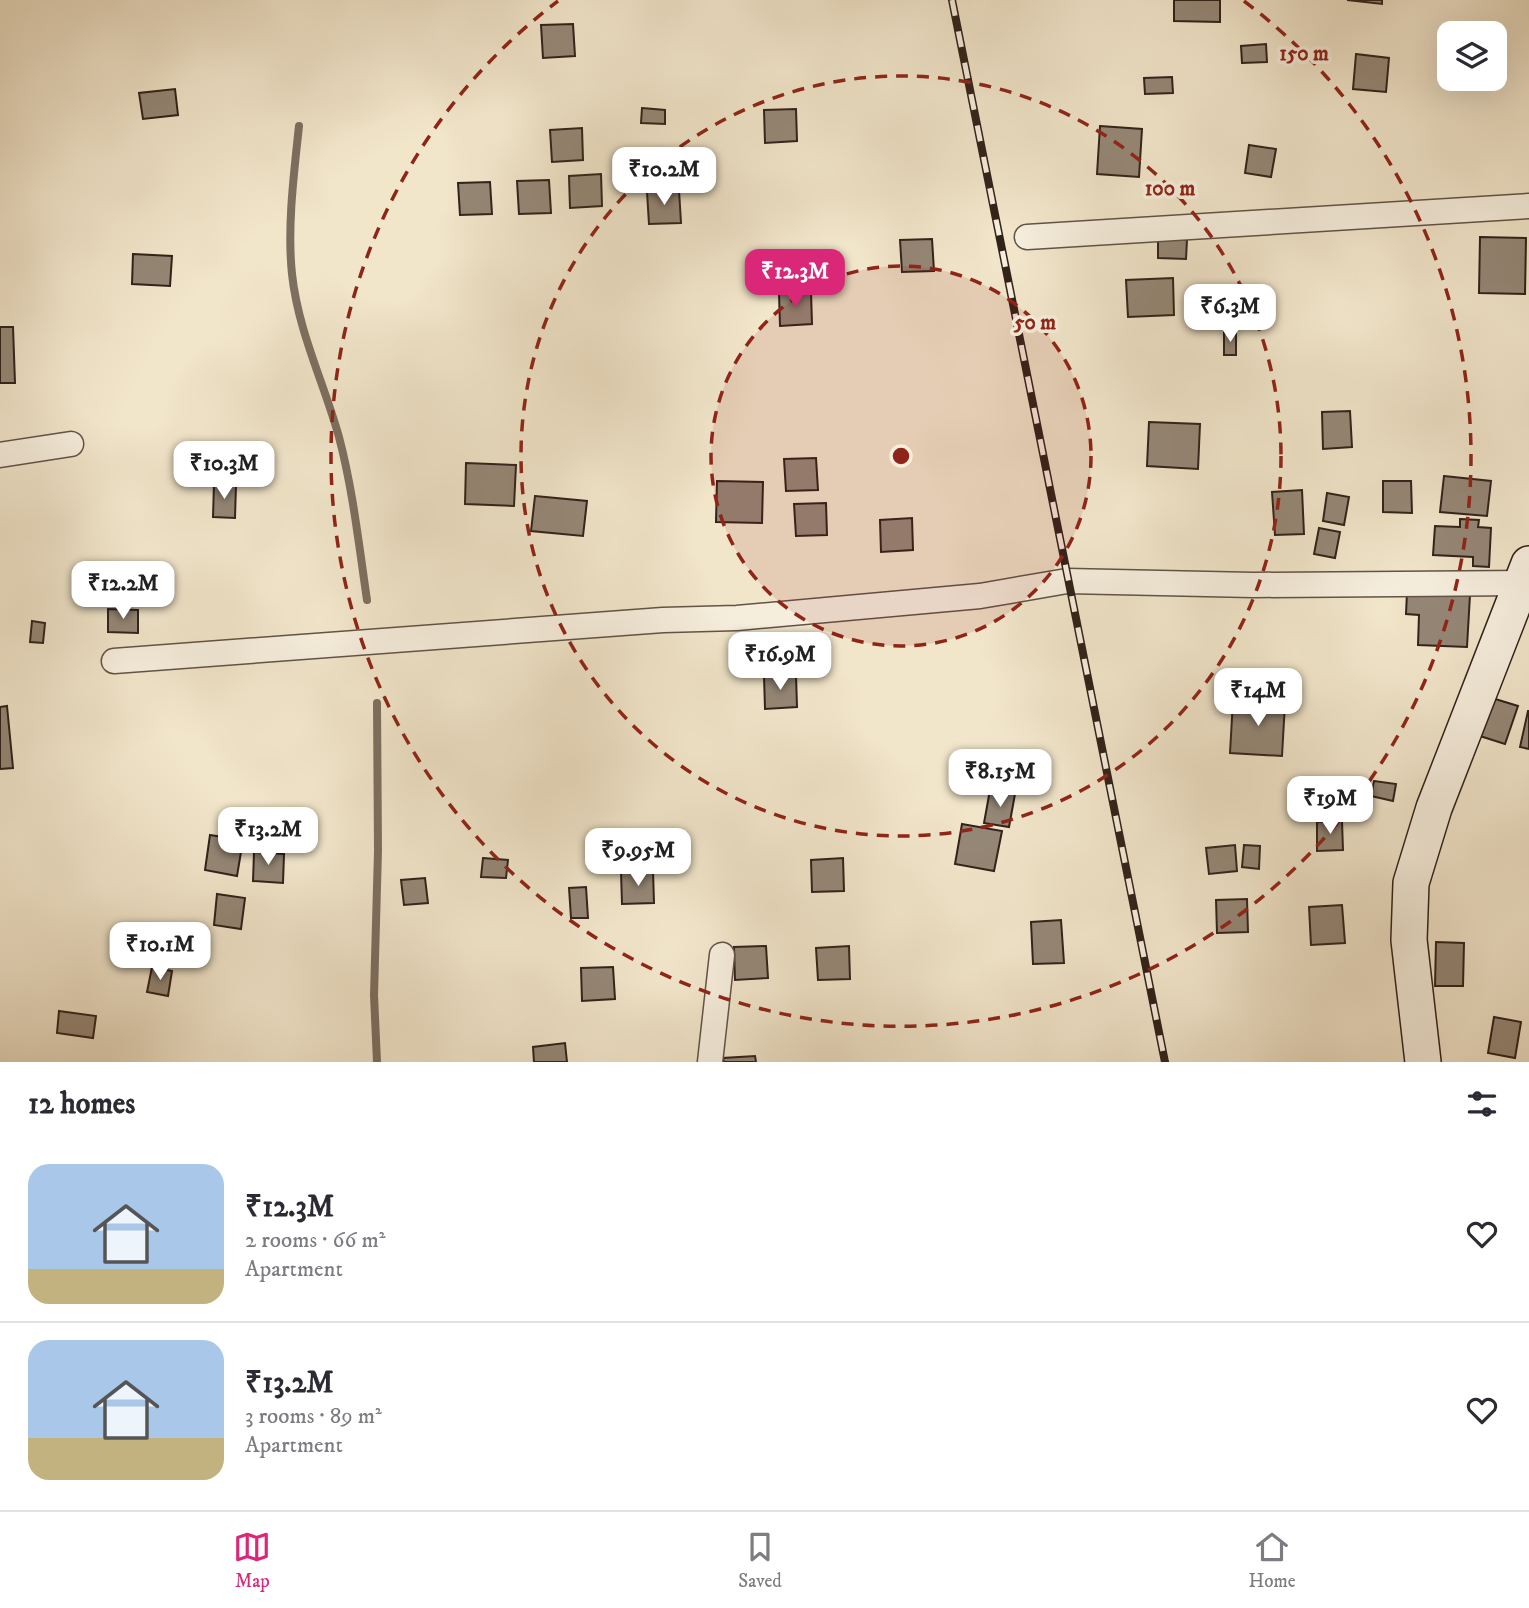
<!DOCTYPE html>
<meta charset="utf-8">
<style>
:root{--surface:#fff;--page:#f7f7f7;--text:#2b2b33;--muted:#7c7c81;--line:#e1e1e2;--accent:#db2777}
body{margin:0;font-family:"IM FELL DW Pica",serif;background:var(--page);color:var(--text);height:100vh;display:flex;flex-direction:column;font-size:26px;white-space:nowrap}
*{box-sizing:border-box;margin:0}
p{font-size:23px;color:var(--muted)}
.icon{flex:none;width:38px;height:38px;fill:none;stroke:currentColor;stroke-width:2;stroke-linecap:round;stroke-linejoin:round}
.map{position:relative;height:1062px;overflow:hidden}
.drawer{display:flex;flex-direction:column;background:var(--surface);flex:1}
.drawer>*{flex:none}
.tools{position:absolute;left:1437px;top:21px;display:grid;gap:14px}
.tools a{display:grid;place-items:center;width:70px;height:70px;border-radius:14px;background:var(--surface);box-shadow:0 7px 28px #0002;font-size:35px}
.price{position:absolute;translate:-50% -60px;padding:0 16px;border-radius:14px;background:#fff;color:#222;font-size:23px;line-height:46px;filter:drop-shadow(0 2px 4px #0008)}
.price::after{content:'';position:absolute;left:50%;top:42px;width:21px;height:16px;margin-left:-10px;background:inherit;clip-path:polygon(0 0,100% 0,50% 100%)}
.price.current{background:var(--accent);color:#fff}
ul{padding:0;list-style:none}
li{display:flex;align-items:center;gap:21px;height:175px;padding:0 28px}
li+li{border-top:2px solid var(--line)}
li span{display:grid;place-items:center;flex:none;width:196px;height:140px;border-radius:21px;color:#555}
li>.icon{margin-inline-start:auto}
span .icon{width:84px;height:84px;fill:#fffc;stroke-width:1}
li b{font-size:30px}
h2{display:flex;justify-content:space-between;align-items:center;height:84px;padding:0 28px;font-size:30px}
.dock{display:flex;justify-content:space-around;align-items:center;height:98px;border-top:2px solid var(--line);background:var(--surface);font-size:19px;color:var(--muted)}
.dock a{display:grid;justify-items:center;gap:4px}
.dock .current{color:var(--accent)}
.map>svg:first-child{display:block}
</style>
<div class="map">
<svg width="1529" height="1062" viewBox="0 0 1529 1062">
<rect width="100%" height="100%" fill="#f1e5ca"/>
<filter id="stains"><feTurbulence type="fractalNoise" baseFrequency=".00286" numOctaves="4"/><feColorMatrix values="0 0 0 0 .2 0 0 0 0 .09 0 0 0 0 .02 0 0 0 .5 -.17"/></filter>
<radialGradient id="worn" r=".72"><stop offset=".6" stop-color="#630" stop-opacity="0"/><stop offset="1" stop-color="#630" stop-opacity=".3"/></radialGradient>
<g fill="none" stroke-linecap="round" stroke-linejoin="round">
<g stroke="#7d6f60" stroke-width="8">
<path d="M299 126C294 173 287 227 292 274 298 331 324 383 339 437 353 490 359 546 367 600"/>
<path d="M377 1062 374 995 378 851 377 703"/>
</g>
</g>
<g fill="#958776" stroke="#31221a" stroke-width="2">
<path d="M1174 0H1220V22L1174 21Z"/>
<path d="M1347 0H1382V4Z"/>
<path d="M573 24 575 56 543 58 541 25Z"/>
<path d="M1266 44 1267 62 1242 63 1241 46Z"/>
<path d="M1356 54 1389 58 1386 92 1353 89Z"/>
<path d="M1172 77 1173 93 1145 94 1144 78Z"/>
<path d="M175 89 178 115 143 119 139 93Z"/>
<path d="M642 108 665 110V124L641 123Z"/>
<path d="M796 109 797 141 765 143 764 110Z"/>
<path d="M1100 126 1142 129 1139 177 1097 174Z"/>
<path d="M582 128 583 160 552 162 550 130Z"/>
<path d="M1249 145 1276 149 1271 177 1245 173Z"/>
<path d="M601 174 602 206 570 208 569 176Z"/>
<path d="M549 180 551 213 519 214 517 181Z"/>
<path d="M490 182 492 214 460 215 458 183Z"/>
<path d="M679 190 681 223 649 224 647 192Z"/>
<path d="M1480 237 1526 238 1525 294 1479 293Z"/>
<path d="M932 239 934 271 902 272 900 240Z"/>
<path d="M1158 239 1187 240 1186 259 1158 258Z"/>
<path d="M133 254 172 256 170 286 132 284Z"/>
<path d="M1173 278 1174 315 1128 317 1126 280Z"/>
<path d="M811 292 812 324 780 326 779 293Z"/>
<path d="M0 327H13L15 383H0Z"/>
<rect x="1224" y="332" width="12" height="23"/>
<path d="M1350 411 1352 447 1323 449 1322 412Z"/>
<path d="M1149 422 1200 424 1198 469 1147 466Z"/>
<path d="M816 458 818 490 786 491 784 459Z"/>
<path d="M466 463 516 465 514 506 465 504Z"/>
<path d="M1444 476 1491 481 1487 516 1440 512Z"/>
<path d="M717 481 763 482 762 523 716 522Z"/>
<path d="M1383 481H1411L1412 513 1383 512Z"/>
<path d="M214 483 236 484 235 518 213 517Z"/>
<path d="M1302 490 1304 534 1275 535 1272 492Z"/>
<path d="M1327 493 1349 497 1344 525 1323 521Z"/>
<path d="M535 496 587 501 583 536 531 531Z"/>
<path d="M826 503 827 535 796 536 794 504Z"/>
<path d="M912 518 913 550 881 552 880 520Z"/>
<path d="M1460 519 1479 520 1478 527 1491 528 1489 567 1473 566V557L1433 555 1435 526 1460 527Z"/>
<path d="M1319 528 1340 532 1335 558 1314 554Z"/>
<path d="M1407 592 1470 595 1467 647 1418 645 1419 615 1406 614Z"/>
<path d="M108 609 138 610V633L108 632Z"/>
<path d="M32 621 45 623 43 643 30 642Z"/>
<path d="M796 675 797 707 765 709 764 676Z"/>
<path d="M1492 698 1518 706 1505 744 1480 736Z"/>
<path d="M1233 700 1285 703 1282 756 1230 753Z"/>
<path d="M7 706 13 768 0 769V707Z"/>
<path d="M1528 711H1529V749L1520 747Z"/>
<path d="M1374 781 1396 784 1393 801 1371 796Z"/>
<path d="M990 790 1015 794 1009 827 984 823Z"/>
<path d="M1342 821 1343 850 1317 851V822Z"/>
<path d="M962 824 1002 831 994 871 955 864Z"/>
<path d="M210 835 243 840 237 876 205 870Z"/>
<path d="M1235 845 1237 871 1209 874 1206 848Z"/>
<path d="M1244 845 1260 846 1259 869 1242 867Z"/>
<path d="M254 852 284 854 283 883 253 881Z"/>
<path d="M483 858 508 860 506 878 481 877Z"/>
<path d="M843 858 844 891 812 892 811 860Z"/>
<path d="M653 871 654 903 622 904 621 872Z"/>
<path d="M425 878 428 903 404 905 401 880Z"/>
<path d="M586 887 588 918H571L569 888Z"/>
<path d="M217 894 245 898 241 929 214 925Z"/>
<path d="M1247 899 1248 932 1217 933 1216 900Z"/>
<path d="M1342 905 1345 943 1311 945 1309 907Z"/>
<path d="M1061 920 1064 963 1033 964 1031 922Z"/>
<path d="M1436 942 1464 943 1463 986H1435Z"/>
<path d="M766 946 768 978 735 980 734 947Z"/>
<path d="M849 946 850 979 818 980 816 948Z"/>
<path d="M152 967 172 971 168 996 147 992Z"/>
<path d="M613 967 615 999 582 1001 581 968Z"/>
<path d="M59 1011 96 1016 93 1038 57 1033Z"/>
<path d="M1494 1017 1521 1022 1515 1058 1488 1053Z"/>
<path d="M565 1043 567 1062H534L533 1047Z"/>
<path d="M755 1056 756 1062H724L723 1058Z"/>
</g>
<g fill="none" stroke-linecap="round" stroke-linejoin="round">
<defs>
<g id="minor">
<path d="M1027 237 1529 206"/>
<path d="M0 455 71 444"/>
<path d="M114 661 663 620 737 618 980 596 1067 581 1253 585 1529 583"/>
<path d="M710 1062 722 955"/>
</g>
<path id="secondary" d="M1423 1062 1409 940 1411 883 1434 808 1529 564"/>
</defs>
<use href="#minor" stroke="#615346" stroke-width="27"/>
<use href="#secondary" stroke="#31221a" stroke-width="38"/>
<use href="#minor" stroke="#f6eedd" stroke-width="24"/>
<use href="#secondary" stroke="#f6eedd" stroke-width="35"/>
<defs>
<path id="rail" d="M952 0 1165 1062"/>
</defs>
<use href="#rail" stroke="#31221a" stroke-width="8"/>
<use href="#rail" stroke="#f6eedd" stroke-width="5" stroke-dasharray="16" stroke-linecap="butt"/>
</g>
<circle cx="901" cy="456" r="190" fill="#8f2418" fill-opacity=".12"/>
<g fill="none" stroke="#8f2418" stroke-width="3.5" stroke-dasharray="12 9">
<circle cx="901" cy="456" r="190"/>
<circle cx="901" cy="456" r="380"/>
<path d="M1244 1A570 570 0 1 1 558 1"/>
</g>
<circle cx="901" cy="456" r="10" fill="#8f2418" stroke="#f6eedd" stroke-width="3.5"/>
<g font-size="21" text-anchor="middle" font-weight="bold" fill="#8f2418" stroke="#f6eedd" stroke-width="7" stroke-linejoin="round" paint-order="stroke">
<text x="1304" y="60">150 m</text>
<text x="1170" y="195">100 m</text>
<text x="1035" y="329">50 m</text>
</g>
<rect width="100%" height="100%" filter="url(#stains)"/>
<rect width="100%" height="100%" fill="url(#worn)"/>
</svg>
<div class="tools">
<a><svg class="icon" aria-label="layers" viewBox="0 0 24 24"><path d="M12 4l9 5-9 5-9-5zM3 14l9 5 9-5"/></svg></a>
</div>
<b class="price" style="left:664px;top:207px">₹10.2M</b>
<b class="price current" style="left:795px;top:309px">₹12.3M</b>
<b class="price" style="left:1230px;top:344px">₹6.3M</b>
<b class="price" style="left:224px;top:501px">₹10.3M</b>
<b class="price" style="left:123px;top:621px">₹12.2M</b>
<b class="price" style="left:780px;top:692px">₹16.9M</b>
<b class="price" style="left:1258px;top:728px">₹14M</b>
<b class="price" style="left:1000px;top:809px">₹8.15M</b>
<b class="price" style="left:1330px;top:836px">₹19M</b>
<b class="price" style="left:268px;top:867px">₹13.2M</b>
<b class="price" style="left:638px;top:888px">₹9.95M</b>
<b class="price" style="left:160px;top:982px">₹10.1M</b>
</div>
<section class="drawer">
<h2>12 homes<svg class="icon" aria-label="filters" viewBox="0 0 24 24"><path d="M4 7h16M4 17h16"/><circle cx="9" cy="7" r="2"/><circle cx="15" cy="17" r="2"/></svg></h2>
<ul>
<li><span style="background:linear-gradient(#a9c7e8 75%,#c2b280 0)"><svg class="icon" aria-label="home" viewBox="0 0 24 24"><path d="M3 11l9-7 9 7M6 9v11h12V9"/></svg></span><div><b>₹12.3M</b><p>2 rooms · 66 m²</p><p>Apartment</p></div><svg class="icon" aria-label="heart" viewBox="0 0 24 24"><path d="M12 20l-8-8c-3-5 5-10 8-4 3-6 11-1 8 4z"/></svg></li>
<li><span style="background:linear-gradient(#a9c7e8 70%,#c2b280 0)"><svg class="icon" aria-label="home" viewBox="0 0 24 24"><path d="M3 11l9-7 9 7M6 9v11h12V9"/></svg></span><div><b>₹13.2M</b><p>3 rooms · 89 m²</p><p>Apartment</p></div><svg class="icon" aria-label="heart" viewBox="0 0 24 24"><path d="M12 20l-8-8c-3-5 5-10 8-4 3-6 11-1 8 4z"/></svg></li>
</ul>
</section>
<nav class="dock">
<a class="current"><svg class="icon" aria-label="map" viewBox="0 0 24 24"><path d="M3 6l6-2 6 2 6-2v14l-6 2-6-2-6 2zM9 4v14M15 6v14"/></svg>Map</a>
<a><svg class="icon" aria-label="saved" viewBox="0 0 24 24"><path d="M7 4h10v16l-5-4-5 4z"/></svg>Saved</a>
<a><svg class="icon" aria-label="home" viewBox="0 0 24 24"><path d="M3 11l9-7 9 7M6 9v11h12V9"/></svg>Home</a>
</nav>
